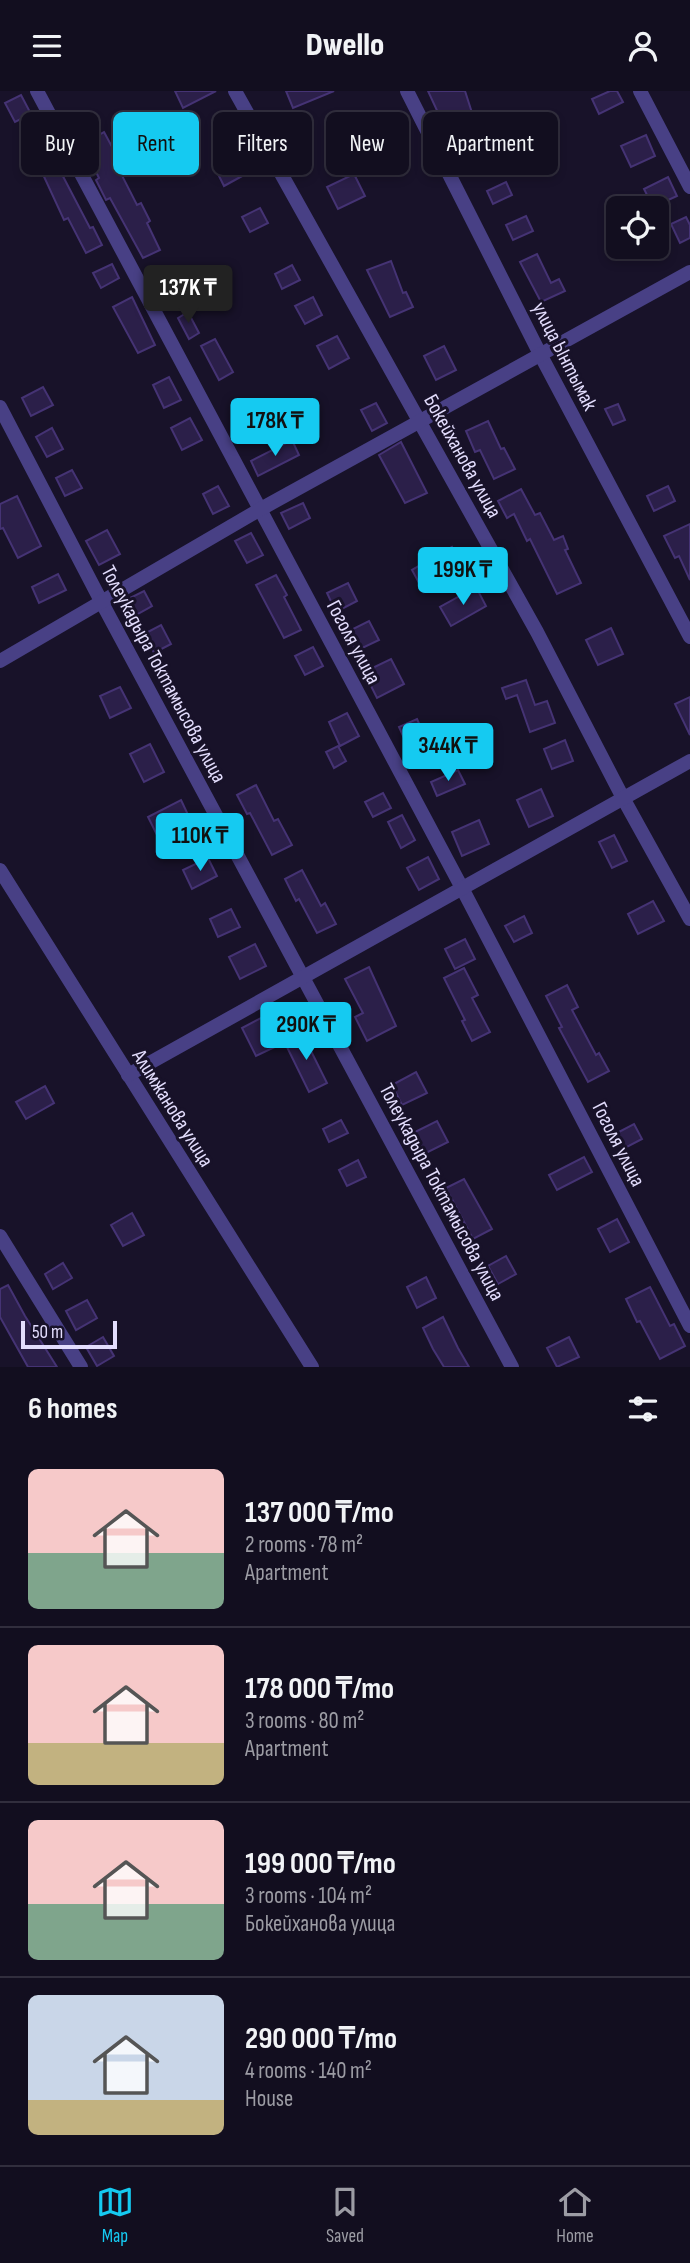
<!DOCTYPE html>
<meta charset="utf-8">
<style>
:root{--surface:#120e1f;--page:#1b1728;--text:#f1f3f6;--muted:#9c9ca4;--line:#312e3d;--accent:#15caf1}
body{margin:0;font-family:"Sofia Sans Condensed",sans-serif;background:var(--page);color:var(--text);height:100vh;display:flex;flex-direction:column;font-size:26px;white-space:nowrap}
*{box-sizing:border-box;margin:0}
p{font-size:23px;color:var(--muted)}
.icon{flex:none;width:38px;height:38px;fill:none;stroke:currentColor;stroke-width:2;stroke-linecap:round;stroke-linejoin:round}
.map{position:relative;height:1276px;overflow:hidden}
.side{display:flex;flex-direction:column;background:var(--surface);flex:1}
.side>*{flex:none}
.hud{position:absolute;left:21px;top:21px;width:649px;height:63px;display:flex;gap:14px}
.tools{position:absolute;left:606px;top:105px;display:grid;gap:14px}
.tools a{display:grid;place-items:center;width:63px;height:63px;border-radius:10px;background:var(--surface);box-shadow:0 4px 10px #0003,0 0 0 2px var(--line);font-size:35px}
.scale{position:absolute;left:21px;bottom:18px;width:96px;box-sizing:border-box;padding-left:7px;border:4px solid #e3ddfd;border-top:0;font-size:19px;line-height:24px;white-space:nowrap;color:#e3ddfd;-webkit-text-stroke:5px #181229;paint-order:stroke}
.price{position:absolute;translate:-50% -60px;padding:0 16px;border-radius:7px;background:var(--accent);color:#111;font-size:23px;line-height:46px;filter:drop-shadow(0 2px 4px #0008)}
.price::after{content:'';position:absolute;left:50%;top:42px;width:21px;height:16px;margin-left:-10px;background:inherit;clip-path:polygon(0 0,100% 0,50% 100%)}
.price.current{background:#222;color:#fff}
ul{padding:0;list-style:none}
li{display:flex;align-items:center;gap:21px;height:175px;padding:0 28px}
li+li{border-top:2px solid var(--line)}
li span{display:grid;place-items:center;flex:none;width:196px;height:140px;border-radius:10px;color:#555}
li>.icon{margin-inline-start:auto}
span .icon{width:84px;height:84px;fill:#fffc;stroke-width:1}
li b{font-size:30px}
h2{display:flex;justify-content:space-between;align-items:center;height:84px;padding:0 28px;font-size:30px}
.pill{padding:0 24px;border-radius:10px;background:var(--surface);box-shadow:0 4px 10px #0003,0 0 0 2px var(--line);font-size:24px;line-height:63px}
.pill.current{background:var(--accent);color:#111}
header{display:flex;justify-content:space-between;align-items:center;height:91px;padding:0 28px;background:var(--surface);font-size:32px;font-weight:800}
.tab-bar{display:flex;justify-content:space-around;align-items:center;height:98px;border-top:2px solid var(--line);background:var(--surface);font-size:19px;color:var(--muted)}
.tab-bar a{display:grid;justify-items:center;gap:4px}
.tab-bar .current{color:var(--accent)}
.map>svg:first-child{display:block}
</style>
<header><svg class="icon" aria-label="menu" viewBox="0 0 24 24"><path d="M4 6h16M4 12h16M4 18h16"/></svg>Dwello<svg class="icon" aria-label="person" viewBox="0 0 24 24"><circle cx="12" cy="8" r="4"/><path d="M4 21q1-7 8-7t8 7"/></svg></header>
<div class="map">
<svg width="690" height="1276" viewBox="0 0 690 1276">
<rect width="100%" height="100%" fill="#181229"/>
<g fill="#2b1f49" stroke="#453374" stroke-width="2">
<path d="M175 0H216L183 17Z"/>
<path d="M286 0H334L293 17Z"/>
<path d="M428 0H465L474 28 472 29 490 69 475 77 454 36 446 39Z"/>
<path d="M610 0H617L623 11 599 23 592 8Z"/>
<path d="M21 4 31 23 15 31 5 12Z"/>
<path d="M104 41 117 65 113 67 137 114 141 112 150 130 147 132 160 159 143 167 110 107 106 109 96 89 99 87 82 53Z"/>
<path d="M646 44 655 65 631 76 621 55Z"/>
<path d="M235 68 244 84 224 95 216 79Z"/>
<path d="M55 70 90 137 93 136 102 154 86 162 68 127 64 129 40 77Z"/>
<path d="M354 83 365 105 338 118 327 96Z"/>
<path d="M668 86 677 105 653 116 644 98Z"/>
<path d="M506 91 512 104 493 113 487 100Z"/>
<path d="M260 117 268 132 250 141 242 126Z"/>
<path d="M526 125 533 140 513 149 506 134Z"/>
<path d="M686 126 690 134V147L680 152 671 133Z"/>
<path d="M537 163 551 192 559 188 565 200 541 211 520 171Z"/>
<path d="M391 170 403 202 406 201 413 216 390 226 367 179Z"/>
<path d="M112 173 119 187 101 197 93 182Z"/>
<path d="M292 174 300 189 282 198 275 183Z"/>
<path d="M175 182 182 195 162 205 155 192Z"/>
<path d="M132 206 155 254 138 262 113 216Z"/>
<path d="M313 206 322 224 305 233 295 215Z"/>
<path d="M188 221 199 242 189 248 178 227Z"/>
<path d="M337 245 349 267 329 278 317 255Z"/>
<path d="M215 248 233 281 219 289 201 255Z"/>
<path d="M444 255 456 279 436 289 424 265Z"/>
<path d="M169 286 181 309 164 317 153 294Z"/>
<path d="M43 296 53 314 31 325 22 307Z"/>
<path d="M376 312 387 332 372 340 361 319Z"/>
<path d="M618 313 625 329 613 334 605 318Z"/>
<path d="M190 327 202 349 182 359 171 337Z"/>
<path d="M488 330 501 358 504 357 515 378 494 388 480 359 475 361 466 340Z"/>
<path d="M52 337 63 358 47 366 36 346Z"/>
<path d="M292 349 299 364 258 385 251 370Z"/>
<path d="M401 351 427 402 405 412 379 364Z"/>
<path d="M72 379 82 397 65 405 56 387Z"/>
<path d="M218 395 229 415 213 423 203 403Z"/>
<path d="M668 395 675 410 654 420 647 405Z"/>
<path d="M521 398 535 424 540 422 554 449 563 445 568 458 565 459 581 492 557 503 530 448 527 450 514 423 507 427 498 410Z"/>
<path d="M17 405 41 455 18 467 3 437 0 438V413Z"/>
<path d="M303 412 310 427 289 438 281 422Z"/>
<path d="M690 433V489L679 465 675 467 664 445Z"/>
<path d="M107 439 120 463 99 474 86 450Z"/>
<path d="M251 442 263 464 247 472 235 450Z"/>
<path d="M452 456 464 478 424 501 412 479Z"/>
<path d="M58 483 66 499 39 512 32 496Z"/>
<path d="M276 484 287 504 284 506 301 539 284 547 256 494Z"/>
<path d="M348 492 357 510 336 521 327 502Z"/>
<path d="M476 496 486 515 451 535 440 516Z"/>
<path d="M144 500 152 515 134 525 126 509Z"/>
<path d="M369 530 379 549 356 560 347 541Z"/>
<path d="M161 534 171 553 154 562 144 543Z"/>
<path d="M611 537 623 563 598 574 586 549Z"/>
<path d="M313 556 323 575 305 584 295 565Z"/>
<path d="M391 568 404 593 377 607 364 581Z"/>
<path d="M526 589 535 614 547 610 555 632 530 641 517 604 506 608 502 597Z"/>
<path d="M120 596 131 617 110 627 100 605Z"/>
<path d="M690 606V644L675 613Z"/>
<path d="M347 622 359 645 340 655 329 631Z"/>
<path d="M417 628 431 659 413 667 399 636Z"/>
<path d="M565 649 573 670 552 678 544 658Z"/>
<path d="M150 653 164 681 144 691 130 663Z"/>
<path d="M338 655 346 670 334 677 326 661Z"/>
<path d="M458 679 465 693 437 705 431 691Z"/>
<path d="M256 694 274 730 278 728 292 754 272 764 250 722 247 723 237 704Z"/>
<path d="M541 698 553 725 529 736 517 709Z"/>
<path d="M383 702 391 717 373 726 365 711Z"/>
<path d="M181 709 190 728 157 744 148 726Z"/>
<path d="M402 724 415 749 401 757 388 731Z"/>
<path d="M479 729 489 753 462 765 452 741Z"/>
<path d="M614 744 627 770 612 777 599 751Z"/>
<path d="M428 766 439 788 419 799 407 777Z"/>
<path d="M208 767 217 785 192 798 183 779Z"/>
<path d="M302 779 321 815 325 812 336 833 317 842 299 808 296 810 285 788Z"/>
<path d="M653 810 664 830 638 843 628 823Z"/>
<path d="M231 818 240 836 218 846 210 828Z"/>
<path d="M524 825 532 842 514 851 505 835Z"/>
<path d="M465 848 475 868 455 878 445 858Z"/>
<path d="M255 853 266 875 240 888 229 866Z"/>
<path d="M369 876 396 935 367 950 355 926 363 922 345 888Z"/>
<path d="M464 877 478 904 472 907 490 941 472 950 462 930 465 929 444 887Z"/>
<path d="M567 894 578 916 572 919 596 964 599 962 609 980 588 991 559 937 562 936 546 905Z"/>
<path d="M265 925 279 954 256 965 242 937Z"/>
<path d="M302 942 327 992 309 1001 284 950Z"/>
<path d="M416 981 427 1002 402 1014 392 994Z"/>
<path d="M45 995 54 1012 26 1028 16 1011Z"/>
<path d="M341 1029 348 1042 329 1051 323 1038Z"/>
<path d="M437 1030 448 1051 424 1063 413 1042Z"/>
<path d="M634 1033 642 1048 623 1058 615 1043Z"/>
<path d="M584 1066 592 1081 557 1099 549 1084Z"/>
<path d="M358 1069 366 1086 347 1095 339 1079Z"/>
<path d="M464 1088 492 1138 473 1148 446 1097Z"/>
<path d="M132 1122 144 1144 123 1155 111 1134Z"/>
<path d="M617 1128 629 1151 610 1161 598 1138Z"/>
<path d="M506 1165 516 1183 498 1193 488 1175Z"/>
<path d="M63 1172 72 1187 53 1198 45 1183Z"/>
<path d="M426 1186 436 1207 417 1217 407 1196Z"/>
<path d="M8 1194 25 1225 57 1276H28L0 1226V1198Z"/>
<path d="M650 1196 670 1235 674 1233 685 1255 660 1268 640 1230 637 1231 626 1208Z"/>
<path d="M87 1209 97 1227 76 1239 66 1220Z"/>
<path d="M443 1226 458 1257 469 1276H444L433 1258 423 1237Z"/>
<path d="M103 1246 114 1265 97 1275 86 1256Z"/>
<path d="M569 1246 579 1266 557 1276 547 1257Z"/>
</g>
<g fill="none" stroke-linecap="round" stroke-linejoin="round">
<g stroke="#484085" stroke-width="14">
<path d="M37 0 462 797 690 1235"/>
<path d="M235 0 537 541 623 707 690 828"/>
<path d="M407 0 540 263 690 546"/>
<path d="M640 0 690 96"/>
<path d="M0 316 101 510 512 1276"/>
<path d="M0 570 259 419 690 181"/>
<path d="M0 779 312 1276"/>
<path d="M128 984 690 670"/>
<path d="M0 1145 81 1276"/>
</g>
</g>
<g text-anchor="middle" stroke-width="6" stroke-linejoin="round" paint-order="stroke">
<g font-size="21" fill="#e3ddfd" stroke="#181229">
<text transform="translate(565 265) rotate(63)" y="7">улица Ынтымак</text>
<text transform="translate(463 365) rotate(61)" y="7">Бокейханова улица</text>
<text transform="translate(354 551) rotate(62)" y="7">Гоголя улица</text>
<text transform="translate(164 583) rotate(62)" y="7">Толеукадыра Токтамысова улица</text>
<text transform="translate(173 1017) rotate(58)" y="7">Алимжанова улица</text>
<text transform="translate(619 1053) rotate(63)" y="7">Гоголя улица</text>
<text transform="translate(442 1101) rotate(62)" y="7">Толеукадыра Токтамысова улица</text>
</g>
</g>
</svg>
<div class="tools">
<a><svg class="icon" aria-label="locate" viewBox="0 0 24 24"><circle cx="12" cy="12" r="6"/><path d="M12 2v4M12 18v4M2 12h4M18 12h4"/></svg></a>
</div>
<div class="scale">50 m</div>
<b class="price current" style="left:188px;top:234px">137K ₸</b>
<b class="price" style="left:275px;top:367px">178K ₸</b>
<b class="price" style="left:463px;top:516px">199K ₸</b>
<b class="price" style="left:448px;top:692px">344K ₸</b>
<b class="price" style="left:200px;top:782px">110K ₸</b>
<b class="price" style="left:306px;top:971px">290K ₸</b>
<div class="hud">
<a class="pill">Buy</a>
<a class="pill current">Rent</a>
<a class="pill">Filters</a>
<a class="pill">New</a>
<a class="pill">Apartment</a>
</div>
</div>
<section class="side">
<h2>6 homes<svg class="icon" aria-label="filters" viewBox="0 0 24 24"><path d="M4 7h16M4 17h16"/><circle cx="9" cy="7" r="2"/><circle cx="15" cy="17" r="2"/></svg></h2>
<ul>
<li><span style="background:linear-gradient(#f6c9c9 60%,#7fa58c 0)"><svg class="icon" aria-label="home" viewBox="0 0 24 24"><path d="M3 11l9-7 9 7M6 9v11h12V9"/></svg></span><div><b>137 000 ₸/mo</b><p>2 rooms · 78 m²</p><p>Apartment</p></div></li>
<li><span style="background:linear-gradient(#f6c9c9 70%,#c2b280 0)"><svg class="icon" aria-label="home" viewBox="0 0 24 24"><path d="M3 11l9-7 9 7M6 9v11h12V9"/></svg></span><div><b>178 000 ₸/mo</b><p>3 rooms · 80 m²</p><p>Apartment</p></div></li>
<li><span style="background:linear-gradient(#f6c9c9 60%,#7fa58c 0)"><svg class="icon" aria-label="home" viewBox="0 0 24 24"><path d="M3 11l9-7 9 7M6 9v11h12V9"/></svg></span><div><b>199 000 ₸/mo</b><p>3 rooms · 104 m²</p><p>Бокейханова улица</p></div></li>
<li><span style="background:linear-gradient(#c9d6e8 75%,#c2b280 0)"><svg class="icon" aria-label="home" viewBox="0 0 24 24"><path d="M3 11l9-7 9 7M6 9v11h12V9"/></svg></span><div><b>290 000 ₸/mo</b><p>4 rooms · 140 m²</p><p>House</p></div></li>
</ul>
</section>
<nav class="tab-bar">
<a class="current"><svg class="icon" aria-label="map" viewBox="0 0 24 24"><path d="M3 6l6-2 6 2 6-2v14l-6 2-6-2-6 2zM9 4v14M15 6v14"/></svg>Map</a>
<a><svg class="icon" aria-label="saved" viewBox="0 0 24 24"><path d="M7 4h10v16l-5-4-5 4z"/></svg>Saved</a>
<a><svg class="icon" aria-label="home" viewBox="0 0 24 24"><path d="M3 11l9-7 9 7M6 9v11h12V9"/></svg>Home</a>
</nav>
